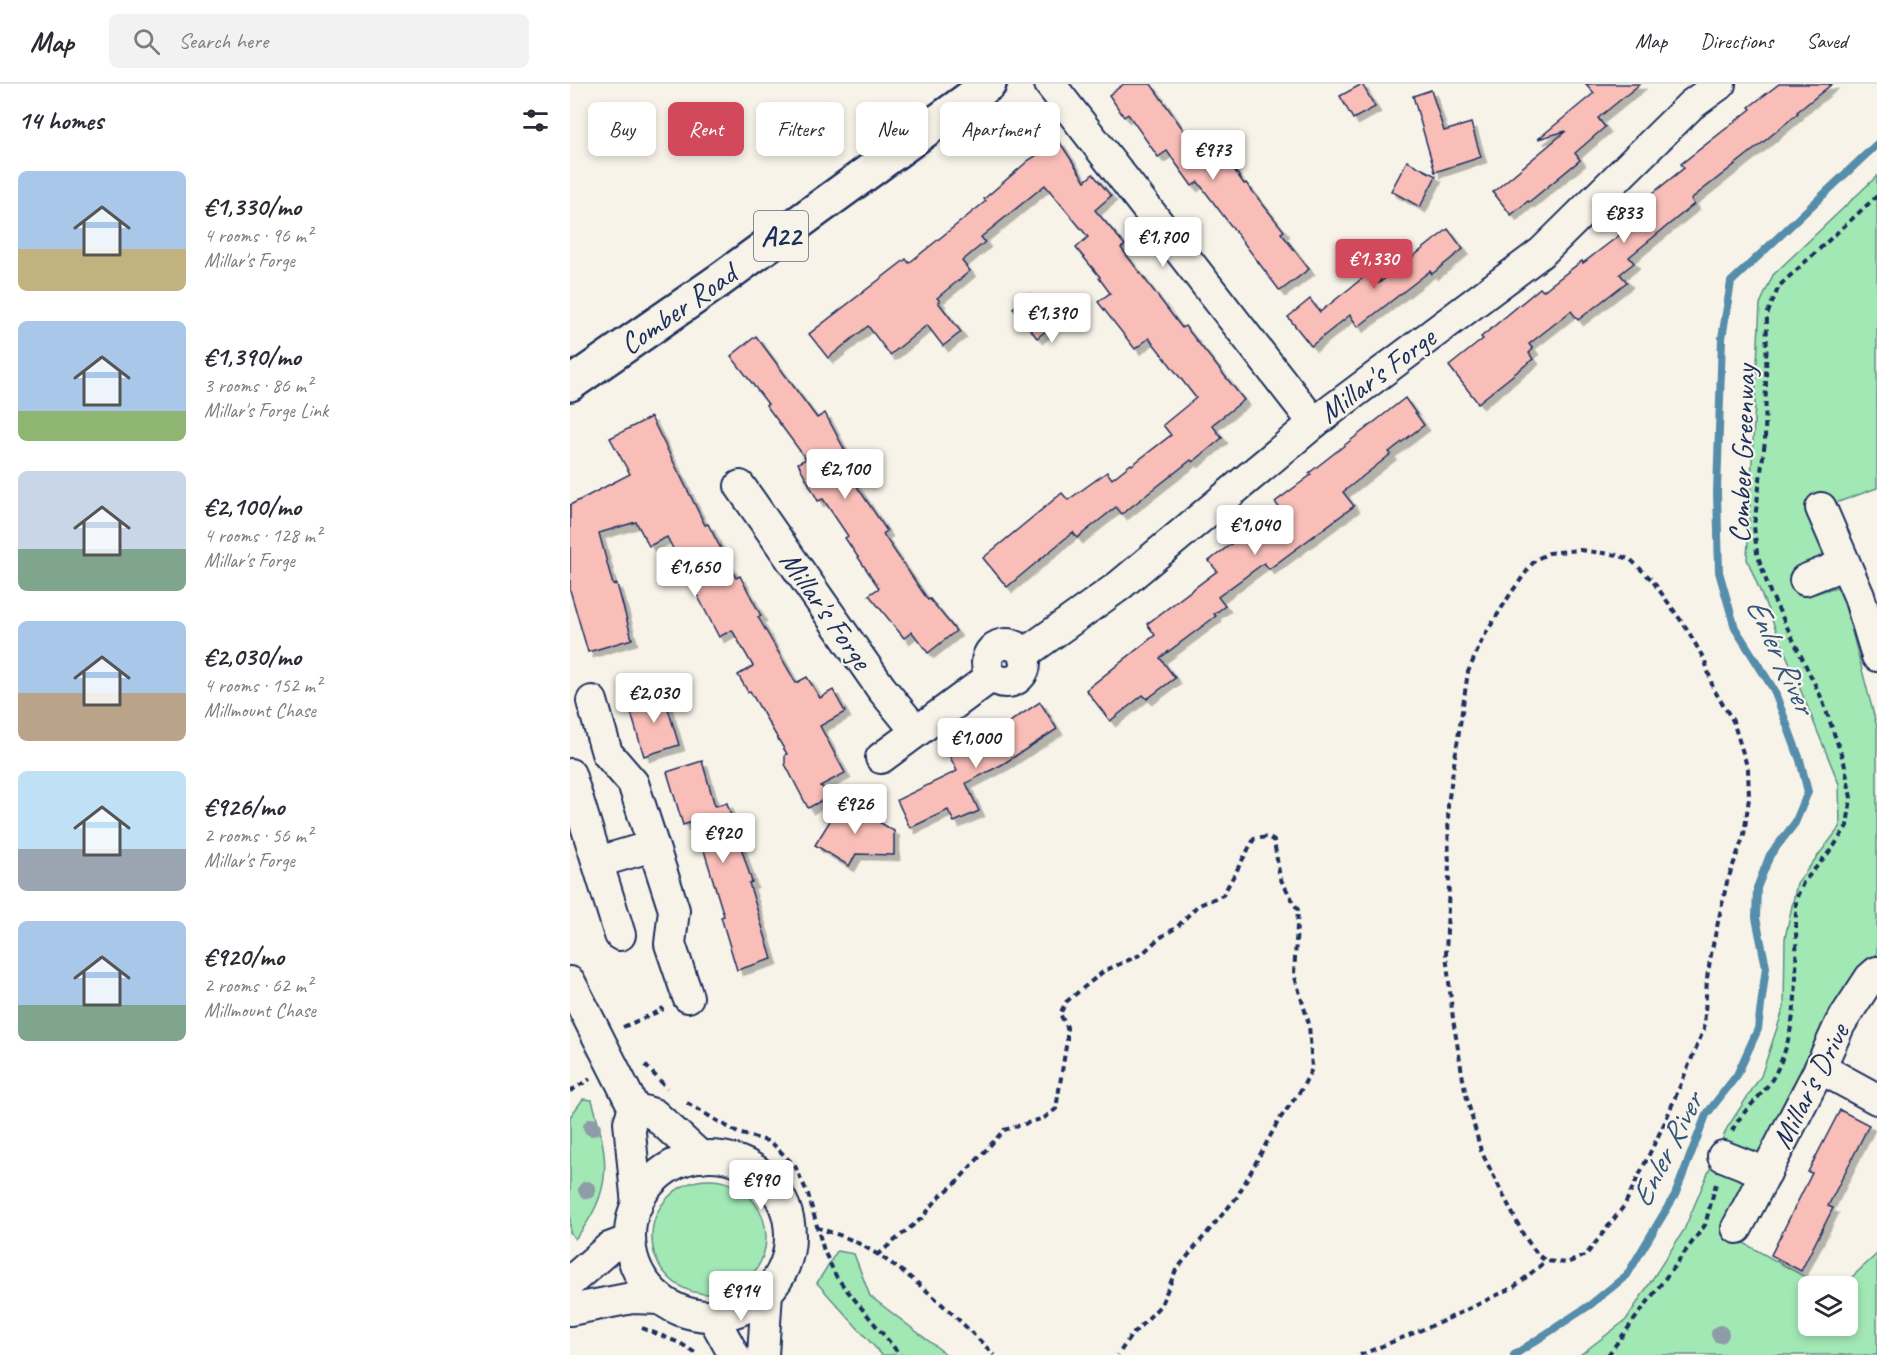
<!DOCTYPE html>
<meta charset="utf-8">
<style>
:root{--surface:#fff;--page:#f2f2f3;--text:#2b2b33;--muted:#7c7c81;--line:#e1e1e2;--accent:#d1495b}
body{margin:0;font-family:Caveat,sans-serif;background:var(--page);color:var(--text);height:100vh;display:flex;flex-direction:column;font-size:22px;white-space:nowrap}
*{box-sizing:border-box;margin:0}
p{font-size:20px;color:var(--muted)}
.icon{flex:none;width:33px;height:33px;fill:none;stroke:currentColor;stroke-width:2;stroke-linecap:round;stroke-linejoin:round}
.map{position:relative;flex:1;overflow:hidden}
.side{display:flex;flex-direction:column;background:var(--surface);width:570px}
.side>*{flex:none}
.top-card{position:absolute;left:18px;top:18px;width:570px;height:54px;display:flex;gap:12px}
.tools{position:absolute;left:1228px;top:1192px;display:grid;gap:12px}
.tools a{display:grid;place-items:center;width:60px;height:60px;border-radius:9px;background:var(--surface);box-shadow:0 3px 9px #0003;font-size:30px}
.price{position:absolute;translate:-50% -51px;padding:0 14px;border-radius:6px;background:#fff;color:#222;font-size:20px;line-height:39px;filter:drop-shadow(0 2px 3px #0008)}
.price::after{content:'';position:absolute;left:50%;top:36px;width:18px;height:14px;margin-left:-9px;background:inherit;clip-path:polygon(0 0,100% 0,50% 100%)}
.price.on{background:var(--accent);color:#fff}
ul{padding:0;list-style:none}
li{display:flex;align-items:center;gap:18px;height:150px;padding:0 18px}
li span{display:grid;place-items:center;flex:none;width:168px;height:120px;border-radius:9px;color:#555}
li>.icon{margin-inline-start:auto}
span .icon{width:72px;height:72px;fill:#fffc;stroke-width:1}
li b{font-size:26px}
h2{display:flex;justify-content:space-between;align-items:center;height:72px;padding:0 18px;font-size:26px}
.tag{padding:0 21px;border-radius:9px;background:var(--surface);box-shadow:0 3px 9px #0003;font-size:21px;line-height:54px}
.tag.on{background:var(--accent);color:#fff}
header{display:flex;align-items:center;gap:36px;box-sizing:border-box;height:84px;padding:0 30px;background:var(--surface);border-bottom:2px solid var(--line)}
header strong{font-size:28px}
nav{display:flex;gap:33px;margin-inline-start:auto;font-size:21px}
.search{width:420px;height:54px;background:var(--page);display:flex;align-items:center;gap:15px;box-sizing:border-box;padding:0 21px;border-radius:9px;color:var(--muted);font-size:22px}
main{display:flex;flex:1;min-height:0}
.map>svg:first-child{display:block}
</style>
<header>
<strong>Map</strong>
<div class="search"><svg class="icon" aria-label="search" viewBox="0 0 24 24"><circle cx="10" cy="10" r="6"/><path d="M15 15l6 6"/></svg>Search here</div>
<nav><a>Map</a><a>Directions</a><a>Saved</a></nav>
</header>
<main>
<section class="side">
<h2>14 homes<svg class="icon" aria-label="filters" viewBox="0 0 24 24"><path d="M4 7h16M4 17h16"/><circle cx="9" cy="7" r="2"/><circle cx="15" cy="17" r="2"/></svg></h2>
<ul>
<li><span style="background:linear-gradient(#a9c7e8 65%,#c2b280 0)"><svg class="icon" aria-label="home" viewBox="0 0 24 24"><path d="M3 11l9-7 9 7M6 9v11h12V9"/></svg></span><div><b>€1,330/mo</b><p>4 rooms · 96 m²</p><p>Millar's Forge</p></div></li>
<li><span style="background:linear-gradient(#a9c7e8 75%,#8fb573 0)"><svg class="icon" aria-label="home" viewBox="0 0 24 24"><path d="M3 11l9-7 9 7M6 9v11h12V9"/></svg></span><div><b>€1,390/mo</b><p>3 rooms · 86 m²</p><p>Millar's Forge Link</p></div></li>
<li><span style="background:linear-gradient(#c9d6e8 65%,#7fa58c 0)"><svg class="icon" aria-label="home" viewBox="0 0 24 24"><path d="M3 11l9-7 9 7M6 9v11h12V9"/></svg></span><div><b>€2,100/mo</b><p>4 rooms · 128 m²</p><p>Millar's Forge</p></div></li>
<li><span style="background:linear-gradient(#a9c7e8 60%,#b9a48a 0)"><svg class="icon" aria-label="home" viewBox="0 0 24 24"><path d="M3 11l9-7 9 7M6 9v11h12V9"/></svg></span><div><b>€2,030/mo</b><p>4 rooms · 152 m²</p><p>Millmount Chase</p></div></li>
<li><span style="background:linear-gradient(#bfe0f5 65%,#9aa5b1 0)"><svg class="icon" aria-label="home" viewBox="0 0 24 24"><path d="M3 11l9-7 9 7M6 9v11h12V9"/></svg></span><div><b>€926/mo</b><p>2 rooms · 56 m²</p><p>Millar's Forge</p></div></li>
<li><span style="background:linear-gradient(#a9c7e8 70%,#7fa58c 0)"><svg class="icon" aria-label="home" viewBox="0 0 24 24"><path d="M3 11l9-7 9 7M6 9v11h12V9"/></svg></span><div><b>€920/mo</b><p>2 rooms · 62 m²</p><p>Millmount Chase</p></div></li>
</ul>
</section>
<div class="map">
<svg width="1307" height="1271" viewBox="0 0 1307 1271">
<defs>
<filter id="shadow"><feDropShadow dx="5.5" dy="5.5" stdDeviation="0" flood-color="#0004"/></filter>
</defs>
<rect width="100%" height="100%" fill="#f7f3e8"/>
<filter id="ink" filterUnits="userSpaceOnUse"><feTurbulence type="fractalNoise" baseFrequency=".0167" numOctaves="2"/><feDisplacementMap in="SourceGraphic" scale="12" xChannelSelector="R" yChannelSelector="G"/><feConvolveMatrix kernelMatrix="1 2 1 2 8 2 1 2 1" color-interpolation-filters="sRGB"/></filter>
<g filter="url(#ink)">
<g fill="#a2e8b4" stroke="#5e8c89" stroke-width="1.5">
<path d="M1307 92V404L1241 428 1256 472 1235 496 1240 511 1270 502 1307 643V870L1270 922 1161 1152 1253 1203H1239V1242H1278V1203H1271L1307 1170V1271H1010L1056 1236 1114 1146 1157 1044 1191 992 1214 923 1215 854 1227 799 1270 743 1269 700 1177 475 1190 220 1203 191Z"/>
<path d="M13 1015 22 1016C38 1072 45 1107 5 1155L0 1148V1033Z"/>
<circle cx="139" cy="1153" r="57"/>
<path d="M267 1167 284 1170 300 1212 377 1271H312L247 1199Z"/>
</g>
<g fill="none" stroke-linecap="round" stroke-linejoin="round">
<path stroke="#568daa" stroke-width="8" d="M944 1271 1020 1221 1057 1191 1105 1111 1136 1031 1167 991 1188 945 1196 883 1186 834 1187 804 1200 771 1225 739 1238 708 1230 676 1204 606 1165 544 1149 488 1147 408 1152 254 1161 198 1307 60"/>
</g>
<g fill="#fabeb8" stroke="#1b2f5e" stroke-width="1.5" filter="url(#shadow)">
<path d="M554 0H581L624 61 640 50 674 100 676 99 714 147 711 149 739 185 710 207 628 98 622 102 597 67 588 73 558 30 554 33 539 11Z"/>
<path d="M792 0 805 23 783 35 770 12Z"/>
<path d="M1016 0H1070L1028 34 1035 43 1005 69 1010 76 959 118 958 117 941 131 923 108 996 47 968 55 1024 9Z"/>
<path d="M1209 0H1262L1227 28 1228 29 1191 60 1121 115 1124 120 1059 173 1064 179 1050 190 1057 198 1008 236 1001 227 959 260 963 265 959 269 963 275 908 319 879 282 913 255 911 253 970 204 973 207 1012 177 1013 179 1051 150 1045 143 1080 116 1078 113 1114 84 1111 80 1181 25 1179 23Z"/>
<path d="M861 6 874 47 901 39 911 73 865 88 843 12Z"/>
<path d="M489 57 515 97 523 90 541 112 525 126 555 161 551 164 612 244 615 242 674 316 642 341 652 354 623 378 621 376 552 430 546 423 507 454 503 448 437 503 413 474 492 409 498 416 537 388 542 395 561 380 562 381 601 351 593 341 626 314 579 254 565 265 528 218 540 209 529 194 530 193 506 164 518 153 475 101 411 153 415 158 392 177 400 187 367 214 370 217 368 218 391 248 373 262 357 241 320 271 298 242 258 274 239 250 336 175 339 179 416 117 414 115 459 76Z"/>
<path d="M837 77 866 92 850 123 821 107Z"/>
<path d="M878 145 893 165 862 190 860 187 788 243 780 231 741 262 718 233 740 215 750 228 824 169 808 200Z"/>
<path d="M461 210 484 240 467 254 443 224Z"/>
<path d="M186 252 247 334 255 329 290 395 284 398 317 447 313 450 358 516 360 515 386 547 358 569 342 548 334 554 299 511 309 504 275 454 278 452 253 415 248 417 228 379 236 375 196 321 198 320 161 272Z"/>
<path d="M835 314 854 341 819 368 821 370 773 408 784 422 699 485 694 479 648 513 655 522 644 530 646 532 590 574 605 594 577 615 573 611 540 637 516 606 585 551 577 540 647 487 639 477 665 457 667 459 711 426 705 418 741 391 739 389Z"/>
<path d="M81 333 135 441 138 440 166 494 170 492 191 532 188 533 226 599 237 593 250 614 263 606 275 628 250 642 275 689 250 702 264 710 238 724 215 680V671L217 670 180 607 178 608 168 591 183 582 162 546 149 553 97 453 79 462 66 438 29 449 43 501 47 500 62 555 18 568 0 506V421L60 390 40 354Z"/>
<path d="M93 608 109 661 74 672 58 619Z"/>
<path d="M470 618 487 645 433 680 396 699 409 727 384 738 378 726 340 744 327 716 387 687 380 673 436 643 435 641Z"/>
<path d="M132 677 145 722 157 719 182 798 179 799 202 875 167 886 151 833 154 832 125 737 113 741 97 688Z"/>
<path d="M273 716 324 747V771L286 770 279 782 245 761Z"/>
<path d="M1270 1026 1299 1041 1258 1122 1263 1124 1231 1187 1201 1171 1242 1089 1238 1088Z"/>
</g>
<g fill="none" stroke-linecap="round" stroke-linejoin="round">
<defs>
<g id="minor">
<path d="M480 0 744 339"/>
<path d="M170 402 311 604 346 647"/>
<path d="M1251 424 1289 512 1307 572"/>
<path d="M1235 496 1275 480"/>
<circle cx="436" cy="579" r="19"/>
<path d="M454 570 549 502 744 339 972 168 1121 21 1150 0"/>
<path d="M22 617 37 669 63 699 104 826 100 860 118 913"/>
<path d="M311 674 422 592"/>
<path d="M0 690 50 851"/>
<path d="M28 778 83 762"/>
<path d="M0 898 64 1024 84 1030 131 1073"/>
<path d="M1250 984 1307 1015"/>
<path d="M64 1024 59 1038 67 1121"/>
<path d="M1153 1072 1196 1089"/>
<circle cx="140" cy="1152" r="80"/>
<path d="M1167 1144 1250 984 1270 940 1300 894 1307 888"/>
<path d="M0 1198 39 1164 60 1156"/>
<path d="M0 1226 62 1214 90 1215"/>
<path d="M143 1233 164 1271"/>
<path d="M193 1271 197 1208"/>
</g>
<path id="highway" d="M0 300 150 196 419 0"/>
</defs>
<use href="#minor" stroke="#1b2f5e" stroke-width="34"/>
<use href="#highway" stroke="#1b2f5e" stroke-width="38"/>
<g stroke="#1b2f5e" stroke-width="4" stroke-dasharray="6 4.5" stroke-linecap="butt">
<path d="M1010 466 1048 471 1061 476 1082 496 1117 545 1135 577 1143 604 1163 637 1178 685 1179 714 1174 751 1157 798 1142 865 1137 894 1134 945 1094 1040 1054 1122 1016 1171 997 1179 976 1177 968 1171 954 1152 911 1067 895 1007 883 935 876 870 879 800 878 720 898 588 913 554 941 509 965 476 979 469Z"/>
<path d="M53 943 92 926 91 923"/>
<path d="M75 981 97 1004"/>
<path d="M0 1007 20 995"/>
<path d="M117 1019 168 1049 201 1058 225 1082 238 1110 254 1167 267 1194 330 1271"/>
<path d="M1162 1047C1172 1026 1193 1012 1204 992 1233 939 1225 873 1226 815L1233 799 1264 762 1277 742 1281 714 1274 678 1252 615 1200 508 1187 469 1184 442 1195 357 1197 231 1209 202 1307 112"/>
<path d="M246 1143C256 1147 267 1150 277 1154 331 1178 383 1229 424 1271"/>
<path d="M307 1171 352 1134 369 1113 385 1100 434 1046 474 1034 486 1025 497 956V943L490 930 496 918 534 887 572 870 588 855 607 843 627 822 653 811 684 755 698 753 704 757 710 794 728 826 724 890 739 940 742 985 731 1006 709 1036 667 1113 606 1186 591 1221 560 1253 548 1271"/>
<path d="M72 1244 110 1259 128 1271"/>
<path d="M790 1271 871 1238 944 1203 976 1177"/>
<path d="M1038 1271 1135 1141 1146 1100"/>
</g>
<use href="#minor" stroke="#f7f3e8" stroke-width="30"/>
<use href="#highway" stroke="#f7f3e8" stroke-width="33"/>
</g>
<g fill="#8d9ca5">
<circle cx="22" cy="1043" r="9"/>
<circle cx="17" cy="1106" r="9"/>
<circle cx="1150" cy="1250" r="9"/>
</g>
</g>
<g text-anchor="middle" stroke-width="4.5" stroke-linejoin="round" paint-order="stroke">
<rect fill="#f7f3e8" stroke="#5d6a87" stroke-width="1.5" x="184" y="127" width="54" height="50" rx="4.5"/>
<g font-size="28" font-weight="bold" fill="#1b2f5e">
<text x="211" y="162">A22</text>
</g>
<g font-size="30" fill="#1b2f5e" stroke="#f7f3e8">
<text transform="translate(108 225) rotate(-35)" y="10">Comber Road</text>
<text transform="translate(807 291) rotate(-37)" y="10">Millar's Forge</text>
<text transform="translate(1172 370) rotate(-88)" y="10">Comber Greenway</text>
<text transform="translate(256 526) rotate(55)" y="10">Millar's Forge</text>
<text transform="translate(1240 1002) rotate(-63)" y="10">Millar's Drive</text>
</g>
<g font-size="32" font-style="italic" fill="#34567e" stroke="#f7f3e8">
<text transform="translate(1211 571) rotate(65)" y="11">Enler River</text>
<text transform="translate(1096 1066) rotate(-63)" y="11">Enler River</text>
</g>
</g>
</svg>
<div class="tools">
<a><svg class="icon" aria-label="layers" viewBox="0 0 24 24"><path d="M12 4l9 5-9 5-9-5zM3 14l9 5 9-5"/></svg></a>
</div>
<b class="price" style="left:643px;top:97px">€973</b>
<b class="price" style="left:1054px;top:160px">€833</b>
<b class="price" style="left:593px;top:184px">€1,700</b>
<b class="price on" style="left:804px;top:206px">€1,330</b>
<b class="price" style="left:482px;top:260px">€1,390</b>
<b class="price" style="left:275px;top:416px">€2,100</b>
<b class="price" style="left:685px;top:472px">€1,040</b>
<b class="price" style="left:125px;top:514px">€1,650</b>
<b class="price" style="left:84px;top:640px">€2,030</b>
<b class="price" style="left:406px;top:685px">€1,000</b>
<b class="price" style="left:285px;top:751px">€926</b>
<b class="price" style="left:153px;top:780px">€920</b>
<b class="price" style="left:191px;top:1127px">€990</b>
<b class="price" style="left:171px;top:1238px">€914</b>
<div class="top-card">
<a class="tag">Buy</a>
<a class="tag on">Rent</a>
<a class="tag">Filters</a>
<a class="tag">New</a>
<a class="tag">Apartment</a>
</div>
</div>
</main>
